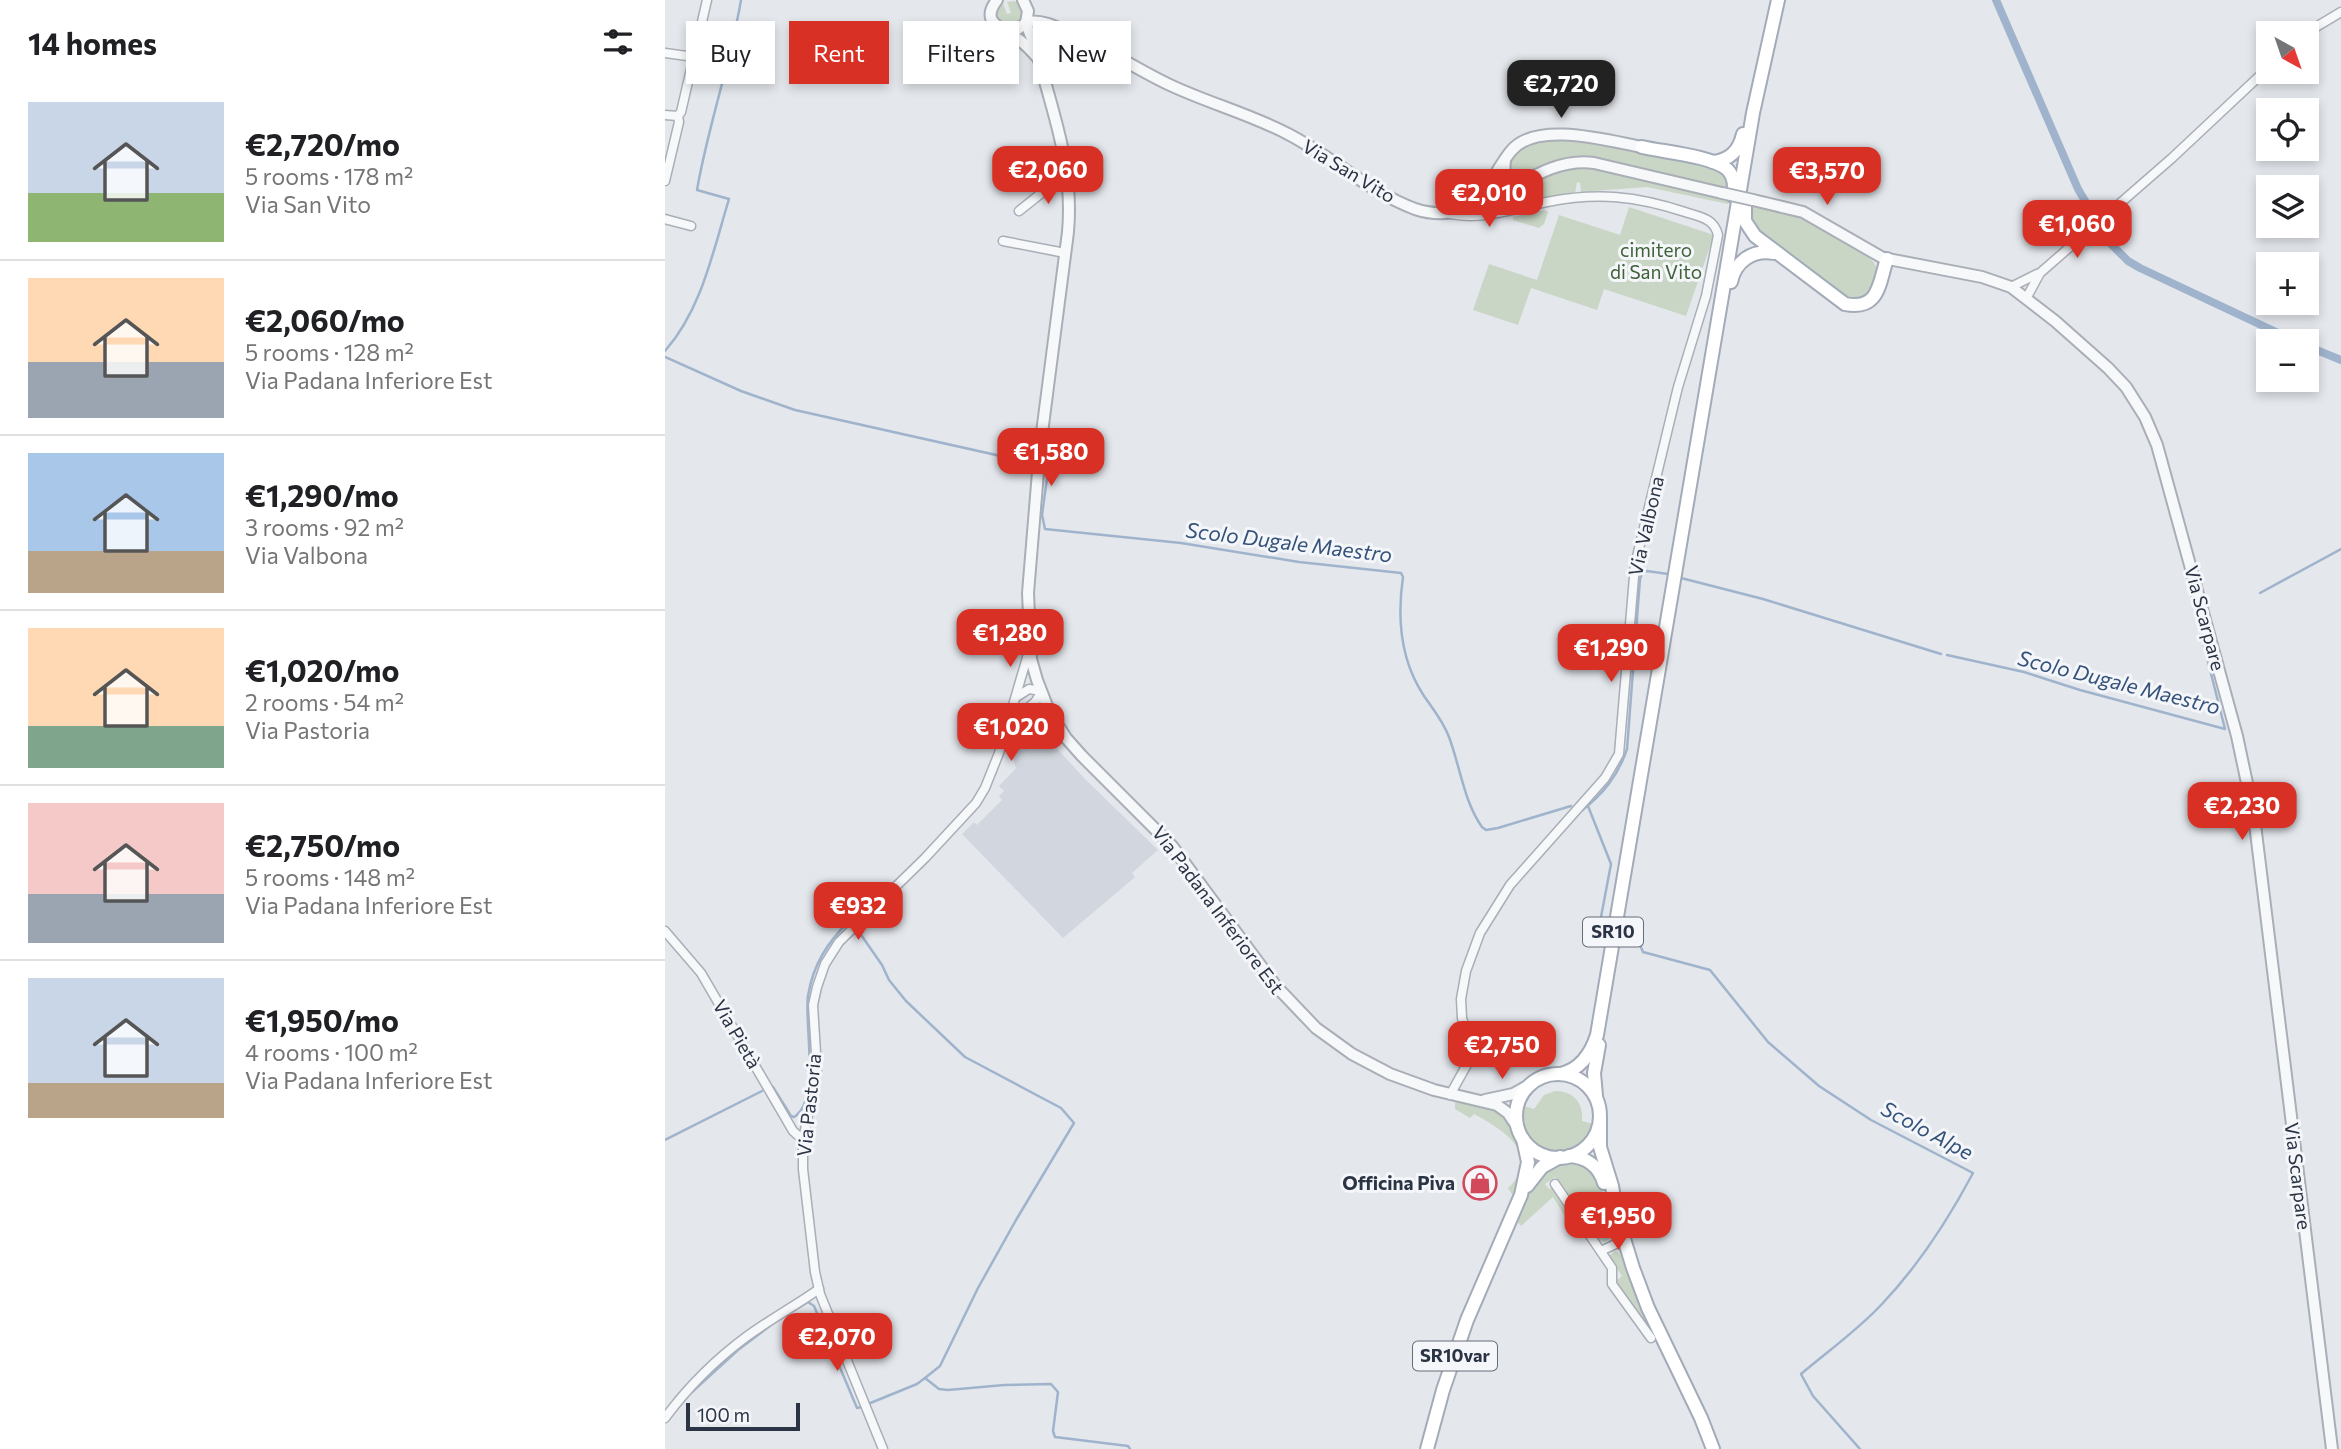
<!DOCTYPE html>
<meta charset="utf-8">
<style>
:root{--surface:#fff;--page:#f2f2f2;--text:#202124;--muted:#757577;--line:#e0e0e0;--accent:#d93025}
body{margin:0;font-family:Commissioner,sans-serif;background:var(--page);color:var(--text);height:100vh;display:flex;flex-direction:column;font-size:26px;white-space:nowrap}
*{box-sizing:border-box;margin:0}
p{font-size:23px;color:var(--muted)}
.icon{flex:none;width:38px;height:38px;fill:none;stroke:currentColor;stroke-width:2;stroke-linecap:round;stroke-linejoin:round}
.map{position:relative;flex:1;overflow:hidden}
.panel{display:flex;flex-direction:column;background:var(--surface);width:665px}
.panel>*{flex:none}
.banner{position:absolute;left:21px;top:21px;width:665px;height:63px;display:flex;gap:14px}
.needle{width:46px;rotate:140deg}
.tools{position:absolute;left:1591px;top:21px;display:grid;gap:14px}
.tools a{display:grid;place-items:center;width:63px;height:63px;border-radius:0px;background:var(--surface);box-shadow:0 4px 10px #0003;font-size:35px}
.scale{position:absolute;left:21px;bottom:18px;width:114px;box-sizing:border-box;padding-left:7px;border:4px solid #2b3445;border-top:0;font-size:19px;line-height:24px;white-space:nowrap;color:#2b3445;-webkit-text-stroke:5px #f4f6f9;paint-order:stroke}
.price{position:absolute;translate:-50% -60px;padding:0 16px;border-radius:14px;background:var(--accent);color:#fff;font-size:23px;line-height:46px;filter:drop-shadow(0 2px 4px #0008)}
.price::after{content:'';position:absolute;left:50%;top:42px;width:21px;height:16px;margin-left:-10px;background:inherit;clip-path:polygon(0 0,100% 0,50% 100%)}
.price.selected{background:#222;color:#fff}
ul{padding:0;list-style:none}
li{display:flex;align-items:center;gap:21px;height:175px;padding:0 28px}
li+li{border-top:2px solid var(--line)}
li span{display:grid;place-items:center;flex:none;width:196px;height:140px;border-radius:0px;color:#555}
li>.icon{margin-inline-start:auto}
span .icon{width:84px;height:84px;fill:#fffc;stroke-width:1}
li b{font-size:30px}
h2{display:flex;justify-content:space-between;align-items:center;height:84px;padding:0 28px;font-size:30px}
.pill{padding:0 24px;border-radius:0px;background:var(--surface);box-shadow:0 4px 10px #0003;font-size:24px;line-height:63px}
.pill.selected{background:var(--accent);color:#fff}
main{display:flex;flex:1;min-height:0}
.map>svg:first-child{display:block}
</style>
<main>
<section class="panel">
<h2>14 homes<svg class="icon" aria-label="filters" viewBox="0 0 24 24"><path d="M4 7h16M4 17h16"/><circle cx="9" cy="7" r="2"/><circle cx="15" cy="17" r="2"/></svg></h2>
<ul>
<li><span style="background:linear-gradient(#c9d6e8 65%,#8fb573 0)"><svg class="icon" aria-label="home" viewBox="0 0 24 24"><path d="M3 11l9-7 9 7M6 9v11h12V9"/></svg></span><div><b>€2,720/mo</b><p>5 rooms · 178 m²</p><p>Via San Vito</p></div></li>
<li><span style="background:linear-gradient(#ffd9b3 60%,#9aa5b1 0)"><svg class="icon" aria-label="home" viewBox="0 0 24 24"><path d="M3 11l9-7 9 7M6 9v11h12V9"/></svg></span><div><b>€2,060/mo</b><p>5 rooms · 128 m²</p><p>Via Padana Inferiore Est</p></div></li>
<li><span style="background:linear-gradient(#a9c7e8 70%,#b9a48a 0)"><svg class="icon" aria-label="home" viewBox="0 0 24 24"><path d="M3 11l9-7 9 7M6 9v11h12V9"/></svg></span><div><b>€1,290/mo</b><p>3 rooms · 92 m²</p><p>Via Valbona</p></div></li>
<li><span style="background:linear-gradient(#ffd9b3 70%,#7fa58c 0)"><svg class="icon" aria-label="home" viewBox="0 0 24 24"><path d="M3 11l9-7 9 7M6 9v11h12V9"/></svg></span><div><b>€1,020/mo</b><p>2 rooms · 54 m²</p><p>Via Pastoria</p></div></li>
<li><span style="background:linear-gradient(#f6c9c9 65%,#9aa5b1 0)"><svg class="icon" aria-label="home" viewBox="0 0 24 24"><path d="M3 11l9-7 9 7M6 9v11h12V9"/></svg></span><div><b>€2,750/mo</b><p>5 rooms · 148 m²</p><p>Via Padana Inferiore Est</p></div></li>
<li><span style="background:linear-gradient(#c9d6e8 75%,#b9a48a 0)"><svg class="icon" aria-label="home" viewBox="0 0 24 24"><path d="M3 11l9-7 9 7M6 9v11h12V9"/></svg></span><div><b>€1,950/mo</b><p>4 rooms · 100 m²</p><p>Via Padana Inferiore Est</p></div></li>
</ul>
</section>
<div class="map">
<svg width="1676" height="1449" viewBox="0 0 1676 1449">
<rect width="100%" height="100%" fill="#e4e7ec"/>
<path fill="#d2d6de" d="M364 726 374 729 420 779 493 850 467 873 470 877 398 938 297 834 309 822 312 825 337 800 334 796 339 791 334 786 351 768 348 759 357 733Z"/>
<g fill="#c9d6c5">
<path d="M350 1C375 15 341 39 333 19 330 12 333 8 338 3L342 14 346 13 342 2Z"/>
<path d="M884 139 939 144 1050 167 1062 174 1066 189 958 164 918 157 896 160 853 180C836 172 847 150 861 144 867 141 876 141 884 139Z"/>
<path d="M903 167C956 169 1012 188 1064 200L1063 204 982 187 916 192 915 183 912 182 910 193 866 200 863 195V186Z"/>
<path d="M1083 204 1134 217 1203 257C1216 267 1213 276 1209 291L1194 300 1178 298 1086 228Z"/>
<path d="M964 207 1049 235 1021 316 939 289 932 310 866 288 853 325 808 310 824 264 872 280 894 215 955 235Z"/>
<path d="M880 210 883 212 879 224 874 228 848 220V217Z"/>
<path d="M890 1091C908 1091 919 1103 917 1121L928 1124C911 1169 851 1154 859 1106L869 1109 879 1095Z"/>
<path d="M792 1102C803 1104 820 1104 830 1108 842 1114 860 1152 858 1165 857 1175 852 1186 849 1197L843 1188C878 1155 839 1130 809 1114L805 1118 790 1109V1103Z"/>
<path d="M906 1162 922 1166 934 1179 948 1235 940 1242 934 1240 890 1177 880 1184 884 1189 888 1187 911 1224 906 1226 888 1197 856 1226 851 1220 872 1178 889 1164Z"/>
<path d="M950 1251 955 1254 992 1342 950 1282 957 1276 944 1256Z"/>
</g>
<g fill="none" stroke-linecap="round" stroke-linejoin="round">
<g stroke="#9fb4cc" stroke-width="2.5">
<path d="M0 351C37 309 48 251 64 199L32 190C43 126 65 65 76 0"/>
<path d="M0 357 76 391 130 410 367 463"/>
<path d="M378 463 383 471 377 515 380 529 516 543 634 562 736 573 738 577C732 618 735 660 759 696 768 709 778 721 784 737 795 766 799 802 817 827L821 830 833 828 906 806"/>
<path d="M1016 578 1098 599 1276 654"/>
<path d="M1595 593 1676 549"/>
<path d="M1282 655 1359 672 1415 690 1560 729 1534 626"/>
<path d="M923 806 946 864 936 917 939 922"/>
<path d="M915 812C938 794 953 776 962 749L975 579 977 573 982 571 1003 574"/>
<path d="M959 925 967 927 978 952 1045 970 1103 1042 1154 1086 1206 1120 1308 1173C1283 1220 1254 1265 1217 1304 1193 1330 1163 1351 1136 1374L1148 1396 1195 1449"/>
<path d="M192 929 217 965 224 980 241 1001 300 1057 396 1108 409 1123 351 1220 313 1288 275 1366 260 1378"/>
<path d="M108 1087 126 1116 129 1117C156 1101 139 1023 143 996 148 964 163 942 185 920L187 923"/>
<path d="M0 1140 97 1091"/>
<path d="M128 1311 143 1302 149 1306 192 1408 196 1407"/>
<path d="M27 1392 73 1350 110 1322"/>
<path d="M203 1404 252 1384 260 1378 274 1389 283 1390 339 1385 386 1384 393 1392 388 1431 390 1437 463 1446 465 1449"/>
</g>
<g stroke="#9fb4cc" stroke-width="8">
<path d="M1331 0 1413 189 1445 243 1463 261 1475 268 1630 341"/>
<path d="M1642 346 1676 360"/>
</g>
<defs>
<g id="minor">
<path d="M1641 33 1676 12"/>
<path d="M0 53 29 57"/>
<path d="M0 115 13 116"/>
<path d="M0 181 14 122 13 116 16 112 42 0"/>
<path d="M852 186 863 206"/>
<path d="M354 211 403 172"/>
<path d="M0 219 26 226"/>
<path d="M338 241 400 253"/>
<path d="M1346 287 1372 274"/>
<path d="M1362 297 1375 273 1507 158 1603 68"/>
<path d="M353 696 364 689 376 691"/>
<path d="M351 718 370 702 376 693"/>
<path d="M344 728C357 713 376 713 390 726"/>
<path d="M0 931 36 973 128 1131 138 1140"/>
<path d="M785 1095 805 1059V1045L797 1018 796 999 801 971 815 933 845 885 940 778 954 754 970 565 1013 387 1041 296 1053 235C1049 218 1035 217 1020 212 971 196 933 192 882 202 850 208 818 221 786 214"/>
<path d="M890 1184 947 1268V1284L986 1338"/>
<path d="M936 1251 959 1240"/>
<path d="M0 1418C23 1387 50 1360 81 1337 104 1320 130 1306 154 1289"/>
<path d="M218 1449 155 1294 150 1272 138 1169V1140L152 1069 148 1005 152 987 160 964 174 942 260 858 311 803 320 788 334 753 363 654"/>
</g>
<g id="tertiary">
<path d="M332 0C315 22 335 27 350 37 358 42 365 49 371 56"/>
<path d="M361 22C380 19 395 29 411 36 444 50 473 70 505 85 543 103 585 114 623 134 666 156 704 192 750 209 818 232 864 154 929 163L1057 193"/>
<path d="M361 23C363 32 369 40 371 49 387 111 409 165 403 232L375 448 363 593 366 659 372 680 384 711 401 738 417 756 507 846 610 985 651 1028 687 1054 725 1074 769 1090 832 1105 843 1113 853 1128"/>
<path d="M340 31H350L361 23 363 11 358 0"/>
<path d="M372 52C377 37 384 31 400 32"/>
<path d="M840 161C838 173 841 181 852 186"/>
<path d="M1088 200 1138 212 1218 258 1317 277 1346 287 1390 321 1443 368 1461 387 1480 417 1492 445 1572 736 1589 816 1667 1449"/>
<path d="M807 204C825 189 832 168 846 151 871 120 944 141 977 147"/>
<path d="M820 1100 848 1094 866 1084"/>
</g>
<g id="primary">
<path d="M977 147C998 152 1048 156 1063 170 1070 178 1070 187 1068 196"/>
<path d="M1048 162C1065 160 1074 151 1078 134"/>
<path d="M1080 204V221L1090 236 1180 304C1215 311 1214 282 1222 259"/>
<path d="M1066 282C1070 262 1087 249 1109 253"/>
<path d="M896 1074C916 1069 926 1054 932 1035L1088 113 1113 0"/>
<circle cx="893" cy="1116" r="42"/>
<path d="M931 1096 929 1073 934 1045"/>
<path d="M935 1120V1147L947 1186 952 1216 968 1268 983 1308 1036 1418 1048 1449"/>
<path d="M904 1156C921 1157 934 1166 939 1183"/>
<path d="M862 1186 877 1167 895 1157"/>
<path d="M762 1449 778 1390 802 1320 856 1195 863 1162 858 1139"/>
</g>
</defs>
<use href="#minor" stroke="#a9aeb7" stroke-width="11"/>
<use href="#tertiary" stroke="#a9aeb7" stroke-width="14"/>
<use href="#primary" stroke="#a3abb8" stroke-width="16"/>
<use href="#minor" stroke="#f7f8fa" stroke-width="8"/>
<use href="#tertiary" stroke="#f7f8fa" stroke-width="10"/>
<use href="#primary" stroke="#fff" stroke-width="12"/>
<defs>
<path id="tertiary-bridge" d="M1057 193 1088 200"/>
</defs>
<use href="#tertiary-bridge" stroke="#a9aeb7" stroke-width="14" stroke-linecap="butt"/>
<use href="#tertiary-bridge" stroke="#f7f8fa" stroke-width="10"/>
</g>
<defs>
<symbol id="shop-ring" viewBox="-11 -11 22 22"><circle r="9.5" fill="#f4f6f9" stroke="#d1495b" stroke-width="1.5"/><path d="M-5-2.5h2.3a2.7 3.5 0 0 1 5.4 0H5L5.5 6h-11ZM-1.5-2.5h3a1.5 2.3 0 0 0-3 0Z" fill="#d1495b"/></symbol>
</defs>
<g fill-rule="evenodd">
<use href="#shop-ring" x="796" y="1164" width="38" height="38"/>
</g>
<g text-anchor="middle" stroke-width="6" stroke-linejoin="round" paint-order="stroke">
<g fill="#f4f6f9" stroke="#676e7b" stroke-width="2">
<rect x="918" y="917.5" width="60" height="29" rx="5"/>
<rect x="748" y="1341.5" width="84" height="29" rx="5"/>
</g>
<g font-size="18" font-weight="bold" fill="#2b3445">
<text x="948" y="938">SR10</text>
<text x="790" y="1362">SR10var</text>
</g>
<g font-size="19" fill="#2b3445" stroke="#f4f6f9">
<text transform="translate(684 171) rotate(31)" y="7">Via San Vito</text>
<text transform="translate(981 526) rotate(-77)" y="7">Via Valbona</text>
<text transform="translate(1540 618) rotate(75)" y="7">Via Scarpare</text>
<text transform="translate(553 910) rotate(53)" y="7">Via Padana Inferiore Est</text>
<text transform="translate(72 1034) rotate(60)" y="7">Via Pietà</text>
<text transform="translate(144 1105) rotate(-84)" y="7">Via Pastoria</text>
<text transform="translate(1633 1176) rotate(83)" y="7">Via Scarpare</text>
</g>
<g font-size="19" fill="#3f6138" stroke="#f4f6f9">
<text x="991" y="257">cimitero<tspan x="991" dy="22">di San Vito</tspan></text>
</g>
<g font-size="19" font-weight="bold" fill="#2b3445" stroke="#f4f6f9" text-anchor="end">
<text x="790" y="1190">Officina Piva</text>
</g>
<g font-size="21" font-style="italic" fill="#34527a" stroke="#f4f6f9">
<text transform="translate(624 543) rotate(7)" y="7">Scolo Dugale Maestro</text>
<text transform="translate(1454 683) rotate(14)" y="7">Scolo Dugale Maestro</text>
<text transform="translate(1262 1131) rotate(28)" y="7">Scolo Alpe</text>
</g>
</g>
</svg>
<div class="tools">
<a><svg class="needle" viewBox="-14 -14 28 28"><path d="M0-13l5 13h-10z" fill="#e53935"/><path d="M0 13l5-13h-10z" fill="#757577"/></svg></a>
<a><svg class="icon" aria-label="locate" viewBox="0 0 24 24"><circle cx="12" cy="12" r="6"/><path d="M12 2v4M12 18v4M2 12h4M18 12h4"/></svg></a>
<a><svg class="icon" aria-label="layers" viewBox="0 0 24 24"><path d="M12 4l9 5-9 5-9-5zM3 14l9 5 9-5"/></svg></a>
<a>+</a>
<a>−</a>
</div>
<div class="scale">100 m</div>
<b class="price selected" style="left:896px;top:120px">€2,720</b>
<b class="price" style="left:383px;top:206px">€2,060</b>
<b class="price" style="left:1162px;top:207px">€3,570</b>
<b class="price" style="left:824px;top:229px">€2,010</b>
<b class="price" style="left:1412px;top:260px">€1,060</b>
<b class="price" style="left:386px;top:488px">€1,580</b>
<b class="price" style="left:345px;top:669px">€1,280</b>
<b class="price" style="left:946px;top:684px">€1,290</b>
<b class="price" style="left:346px;top:763px">€1,020</b>
<b class="price" style="left:1577px;top:842px">€2,230</b>
<b class="price" style="left:193px;top:942px">€932</b>
<b class="price" style="left:837px;top:1081px">€2,750</b>
<b class="price" style="left:953px;top:1252px">€1,950</b>
<b class="price" style="left:172px;top:1373px">€2,070</b>
<div class="banner">
<a class="pill">Buy</a>
<a class="pill selected">Rent</a>
<a class="pill">Filters</a>
<a class="pill">New</a>
</div>
</div>
</main>
